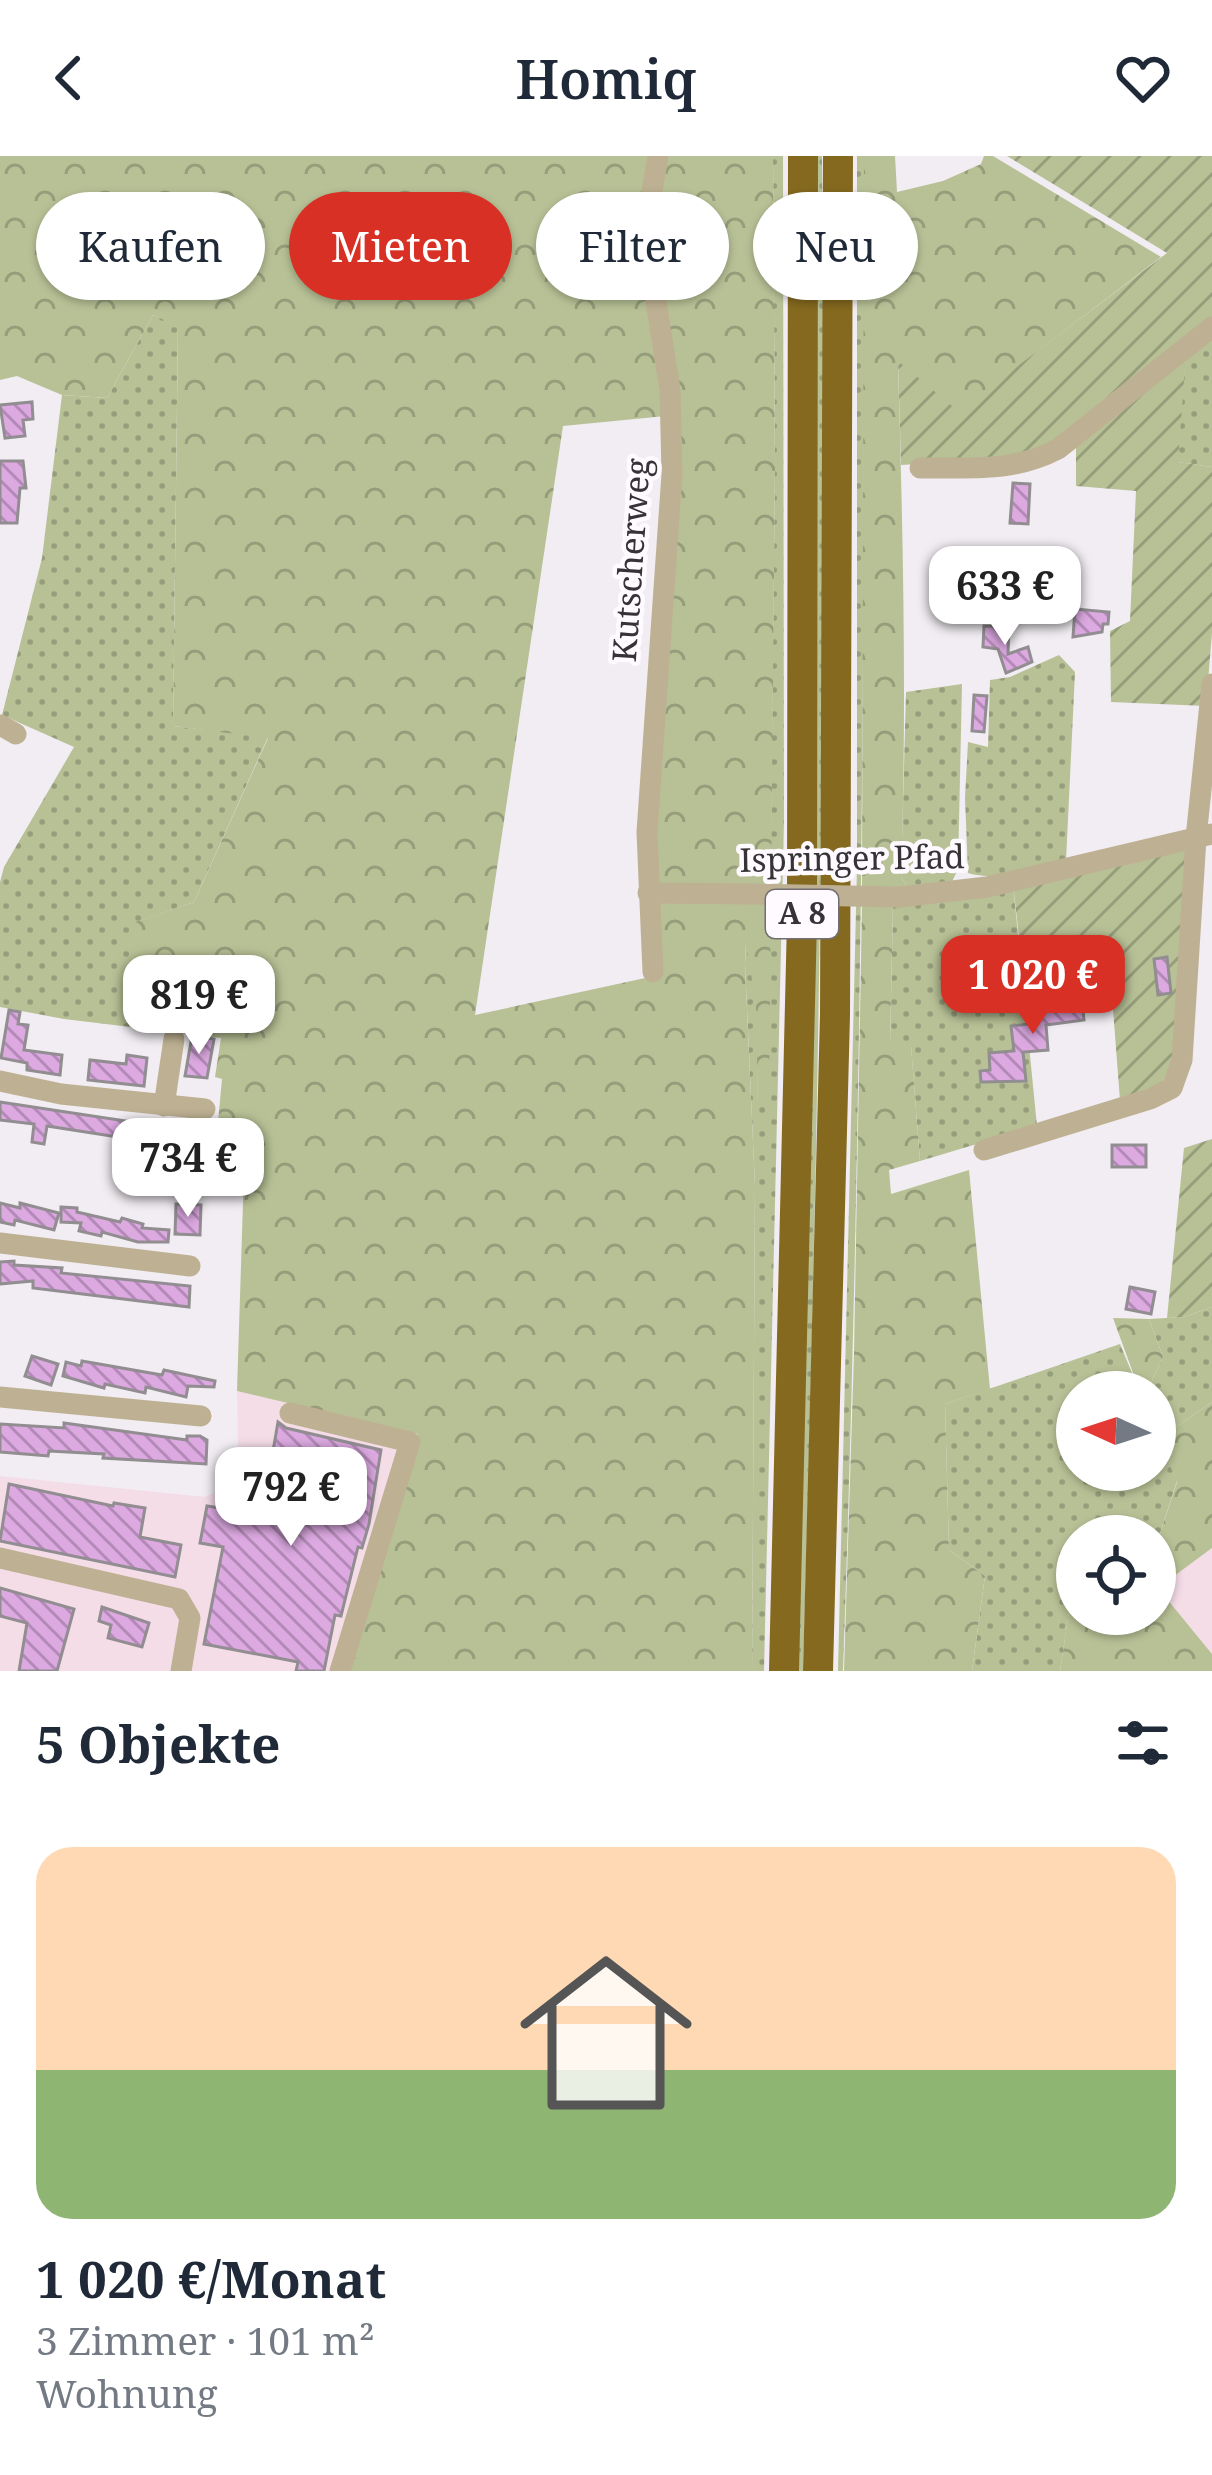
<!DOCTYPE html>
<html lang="de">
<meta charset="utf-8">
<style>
:root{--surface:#fff;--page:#f6f6f7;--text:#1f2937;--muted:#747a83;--line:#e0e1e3;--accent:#d93025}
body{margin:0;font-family:"Noto Serif",serif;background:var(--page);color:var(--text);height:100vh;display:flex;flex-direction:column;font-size:45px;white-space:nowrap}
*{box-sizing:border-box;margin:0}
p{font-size:39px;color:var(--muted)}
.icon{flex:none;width:66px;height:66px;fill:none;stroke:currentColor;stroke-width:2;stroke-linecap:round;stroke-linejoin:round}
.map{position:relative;height:1515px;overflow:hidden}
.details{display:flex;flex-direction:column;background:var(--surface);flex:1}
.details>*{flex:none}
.guide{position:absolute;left:36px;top:36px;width:1140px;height:108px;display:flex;gap:24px}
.needle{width:78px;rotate:273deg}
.buttons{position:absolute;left:1056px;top:1215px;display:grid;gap:24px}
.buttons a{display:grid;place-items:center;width:120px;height:120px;border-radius:50%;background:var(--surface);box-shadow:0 3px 9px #0004;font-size:60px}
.price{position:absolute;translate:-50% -102px;padding:0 27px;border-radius:24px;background:#fff;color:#222;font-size:39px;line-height:78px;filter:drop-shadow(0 3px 6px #0008)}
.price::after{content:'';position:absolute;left:50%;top:72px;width:36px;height:27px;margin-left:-18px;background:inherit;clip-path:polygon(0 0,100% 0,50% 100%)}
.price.on{background:var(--accent);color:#fff}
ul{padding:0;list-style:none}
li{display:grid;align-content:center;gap:24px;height:636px;padding:0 36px}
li+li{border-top:3px solid var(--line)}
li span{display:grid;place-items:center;height:372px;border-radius:36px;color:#555}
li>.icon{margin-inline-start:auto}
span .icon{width:216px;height:216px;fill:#fffc;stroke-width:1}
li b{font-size:51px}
h2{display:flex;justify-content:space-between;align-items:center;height:144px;padding:0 36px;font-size:51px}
.tag{padding:0 42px;border-radius:54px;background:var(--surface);box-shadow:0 3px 9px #0004;font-size:42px;line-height:108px}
.tag.on{background:var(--accent);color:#fff}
header{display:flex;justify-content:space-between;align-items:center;height:156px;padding:0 36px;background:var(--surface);font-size:54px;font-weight:600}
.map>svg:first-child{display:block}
</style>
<header><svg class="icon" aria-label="back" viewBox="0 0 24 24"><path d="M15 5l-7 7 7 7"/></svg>Homiq<svg class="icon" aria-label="heart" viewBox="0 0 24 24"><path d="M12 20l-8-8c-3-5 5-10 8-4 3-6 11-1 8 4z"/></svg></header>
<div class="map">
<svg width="1212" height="1515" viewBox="0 0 1212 1515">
<defs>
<pattern id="grass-dots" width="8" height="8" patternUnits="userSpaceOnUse" patternTransform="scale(3)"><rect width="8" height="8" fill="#b8c196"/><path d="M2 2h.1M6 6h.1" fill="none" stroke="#969d7b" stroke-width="1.8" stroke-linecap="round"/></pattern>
<pattern id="forest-crowns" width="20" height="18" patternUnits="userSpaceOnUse" patternTransform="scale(3)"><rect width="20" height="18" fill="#b8c196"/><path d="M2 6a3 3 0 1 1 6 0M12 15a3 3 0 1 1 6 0" fill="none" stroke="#969d7b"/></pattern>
<pattern id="garden-furrows" width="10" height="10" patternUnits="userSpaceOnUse" patternTransform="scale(3)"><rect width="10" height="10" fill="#b8c196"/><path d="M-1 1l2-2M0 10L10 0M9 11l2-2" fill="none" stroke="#969d7b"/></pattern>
<pattern id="building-back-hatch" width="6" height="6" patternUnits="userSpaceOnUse" patternTransform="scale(3)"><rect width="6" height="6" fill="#dca9e1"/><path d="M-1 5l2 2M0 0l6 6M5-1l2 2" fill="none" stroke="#b38ab7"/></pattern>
</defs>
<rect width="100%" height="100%" fill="#f1edf2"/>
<g fill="#f5dde8">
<path d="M237 1235 419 1278 347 1515H0V1320L205 1341 218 1335 239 1338Z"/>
<path d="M1212 1392V1498L1158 1432Z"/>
</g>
<g fill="url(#grass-dots)">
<path d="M773 0H783L784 665 764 1515H752L755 1030 745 808 746 787C762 813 757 909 758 944L768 945 775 310Z"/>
<path d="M817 0H822C827 505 818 1010 803 1515H798L817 712Z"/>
<path d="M857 0H864C865 505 861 1010 843 1515H838L857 711Z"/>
<path d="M153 159 178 169 173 570 268 581 194 746 137 766 192 841 189 878 64 863 0 851V726L4 711 74 591 2 559 42 402 62 239 107 242Z"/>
<path d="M1212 174V311L1177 306 1186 194Z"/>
<path d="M1059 499 1075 516 1066 705C1036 713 998 726 968 717L965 642 968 586 988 591 990 524 1010 521Z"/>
<path d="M962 528 958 713 950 730 908 732 901 721 906 536Z"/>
<path d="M1013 728 1037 970 920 1005 911 890 890 889 893 748Z"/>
<path d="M1212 1151V1246L1169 1276 1155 1246V1236L1149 1231 1163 1201 1149 1163 1184 1161Z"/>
<path d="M1120 1188 1140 1236H1077V1314H1155V1273L1177 1325 1155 1393V1380H1077V1441L1071 1443 1060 1515H972L985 1420 949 1394 945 1248Z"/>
</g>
<g fill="url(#forest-crowns)" fill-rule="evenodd">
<path d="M0 0H773L775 310 769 945H758L756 848 746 787 745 808 755 1030 752 1515H347L418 1278 237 1235 244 1015 214 1010 222 923 215 921 221 882 189 878 192 841 124 788 136 766 194 746 268 582 173 570 178 170 153 159 107 242 62 239 17 220 0 224ZM676 259 652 714 659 819 475 859 563 270Z"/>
<path d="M864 0H895L897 36 943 25 981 8 984 0H993L1161 101 958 256 898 207C903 378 907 549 901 721L908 732 862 733Z"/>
<path d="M862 748H893L890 888 911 889 920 1005 889 1014 891 1038 969 1014 990 1233 945 1248 949 1394 985 1420 972 1515H844L854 1197Z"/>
<path d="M1113 1162 1149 1163 1163 1201 1149 1231 1151 1236H1140Z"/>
<path d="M1155 1246 1169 1276 1212 1246V1392L1158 1432 1212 1498V1515H1060L1071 1442 1077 1441V1458H1155V1393L1177 1326 1155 1273Z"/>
</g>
<g fill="url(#garden-furrows)">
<path d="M1007 0H1212V163L1187 185 1178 306 1212 311V477L1206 550 1111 546 1110 475 1130 465 1136 335 1076 330V273L1021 302 901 309 898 205 958 255 1167 97Z"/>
<path d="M1187 687 1179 895 1162 927 1120 944 1110 814 1024 826 1013 728Z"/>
<path d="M1212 983V1151L1184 1161 1167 1162 1184 992Z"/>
</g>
<g fill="url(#building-back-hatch)" stroke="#918d91" stroke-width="3">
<path d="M32 246 33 263 23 264 25 280 5 282 0 249Z"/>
<path d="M0 305H23L26 332H20L17 367H0Z"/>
<path d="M1013 327 1030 328 1028 368 1010 367Z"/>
<path d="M1075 453 1109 456 1108 468H1103L1102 476 1073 481Z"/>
<path d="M984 470 1009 471 1008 498 1028 491 1032 506 1006 517 998 493 983 491Z"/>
<path d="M974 539 987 540 984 576 972 575Z"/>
<path d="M1167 801 1171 837 1158 839 1154 803Z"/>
<path d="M1081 834 1084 864 1046 869 1048 894 1023 896 1026 925 981 926 980 915 990 914 989 897 1014 895 1011 870 1029 868 1028 857 1045 855 1044 842Z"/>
<path d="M9 854 20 856 18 868 28 869 24 894 62 899 60 919 27 914V907L1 902Z"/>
<path d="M192 880 214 883 207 922 185 920Z"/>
<path d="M127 899 147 902 144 930 88 924 90 904 126 908Z"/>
<path d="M0 946 152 969 150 986 47 970 44 988 32 986 34 968 0 964Z"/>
<path d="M177 976 202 979 201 992 195 991 193 1005 172 1003 170 1019 158 1018 161 999H153L155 985 175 987Z"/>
<rect x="1112" y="989" width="34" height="22"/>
<path d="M0 1047 20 1052V1047L59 1057 54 1074 15 1064 14 1069 0 1066Z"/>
<path d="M176 1048 201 1049 200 1079 175 1078Z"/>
<path d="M61 1051 77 1052V1056L120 1066 122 1062 143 1068 142 1072 169 1074 168 1086H138L102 1076 101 1080 79 1075 81 1067 61 1066Z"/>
<path d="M14 1105V1109L62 1112 61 1117 190 1130 189 1151 33 1132V1125L0 1128V1106Z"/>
<path d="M1130 1131 1155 1136 1151 1158 1126 1153Z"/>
<path d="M32 1200 58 1208 51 1229 25 1220Z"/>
<path d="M82 1205 162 1219 164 1214 215 1225 214 1231 188 1230 186 1241 146 1231 145 1237 105 1228 104 1232 63 1220 66 1206 81 1210Z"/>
<path d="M278 1266 286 1272 381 1294 369 1368 362 1392 358 1391 341 1460 335 1459 324 1515H296L298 1506 204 1488 223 1391 200 1387 207 1350 220 1352 224 1329 266 1336Z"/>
<path d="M64 1267 187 1284V1280H200L207 1284 206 1308 103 1302 104 1298 49 1295 48 1300 0 1296V1268L64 1272Z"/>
<path d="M9 1328 113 1350 114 1347 145 1352 140 1381 181 1389 175 1421 0 1385Z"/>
<path d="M0 1432 74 1453 57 1515H19L27 1467 0 1460Z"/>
<path d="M102 1451 149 1467 142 1491 108 1482 111 1469 99 1465Z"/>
</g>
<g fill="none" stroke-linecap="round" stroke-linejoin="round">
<g stroke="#beb193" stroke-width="21">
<path d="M920 312C971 311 1012 317 1058 293L1212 171"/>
<path d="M0 569 16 578"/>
<path d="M648 737 751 738"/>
<path d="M900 741 987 731 1212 678"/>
<path d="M653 816 647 676 672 318 670 234 645 76 658 0"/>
<path d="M0 925 61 938 205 953"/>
<path d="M164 950 174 883"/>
<path d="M984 994 1150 943 1172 932 1182 904 1196 682 1212 528"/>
<path d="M0 1087 190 1110"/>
<path d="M0 1241 201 1260"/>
<path d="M290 1257 410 1286 340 1515"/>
<path d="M0 1402 179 1443 190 1462 181 1515"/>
</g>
<g stroke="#85691f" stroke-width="30">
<path d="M784 1515 802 764 803 0"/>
<path d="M818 1515 835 859 838 0"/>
</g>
<path stroke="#beb193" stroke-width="21" d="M751 738 900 741"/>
</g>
<g text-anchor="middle" stroke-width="9" stroke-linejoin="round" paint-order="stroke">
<rect fill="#fffaff" stroke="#726f72" stroke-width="3" x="766" y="734" width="72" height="48" rx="9"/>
<g font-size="30" font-weight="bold" fill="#353335">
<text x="802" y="768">A 8</text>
</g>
<g font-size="33" fill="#353335" stroke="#fffaff">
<text transform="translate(631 404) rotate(-86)" y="12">Kutscherweg</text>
<text transform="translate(852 702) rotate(-1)" y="12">Ispringer Pfad</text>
</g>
</g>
</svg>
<div class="buttons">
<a><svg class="needle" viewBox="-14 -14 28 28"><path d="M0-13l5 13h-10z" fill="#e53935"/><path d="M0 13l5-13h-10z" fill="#747a83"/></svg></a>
<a><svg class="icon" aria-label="locate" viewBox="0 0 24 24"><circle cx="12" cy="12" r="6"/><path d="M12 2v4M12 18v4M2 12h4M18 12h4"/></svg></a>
</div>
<b class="price" style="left:1005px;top:492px">633 €</b>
<b class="price on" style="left:1033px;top:881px">1 020 €</b>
<b class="price" style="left:199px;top:901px">819 €</b>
<b class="price" style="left:188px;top:1064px">734 €</b>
<b class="price" style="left:291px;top:1393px">792 €</b>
<div class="guide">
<a class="tag">Kaufen</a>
<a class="tag on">Mieten</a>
<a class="tag">Filter</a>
<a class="tag">Neu</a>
</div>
</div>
<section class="details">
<h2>5 Objekte<svg class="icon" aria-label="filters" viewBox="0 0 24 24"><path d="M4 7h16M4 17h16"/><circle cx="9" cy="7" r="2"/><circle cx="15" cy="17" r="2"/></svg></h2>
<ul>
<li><span style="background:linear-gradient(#ffd9b3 60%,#8fb573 0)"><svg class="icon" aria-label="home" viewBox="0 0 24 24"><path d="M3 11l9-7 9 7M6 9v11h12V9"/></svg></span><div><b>1 020 €/Monat</b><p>3 Zimmer · 101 m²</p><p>Wohnung</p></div></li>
</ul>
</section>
